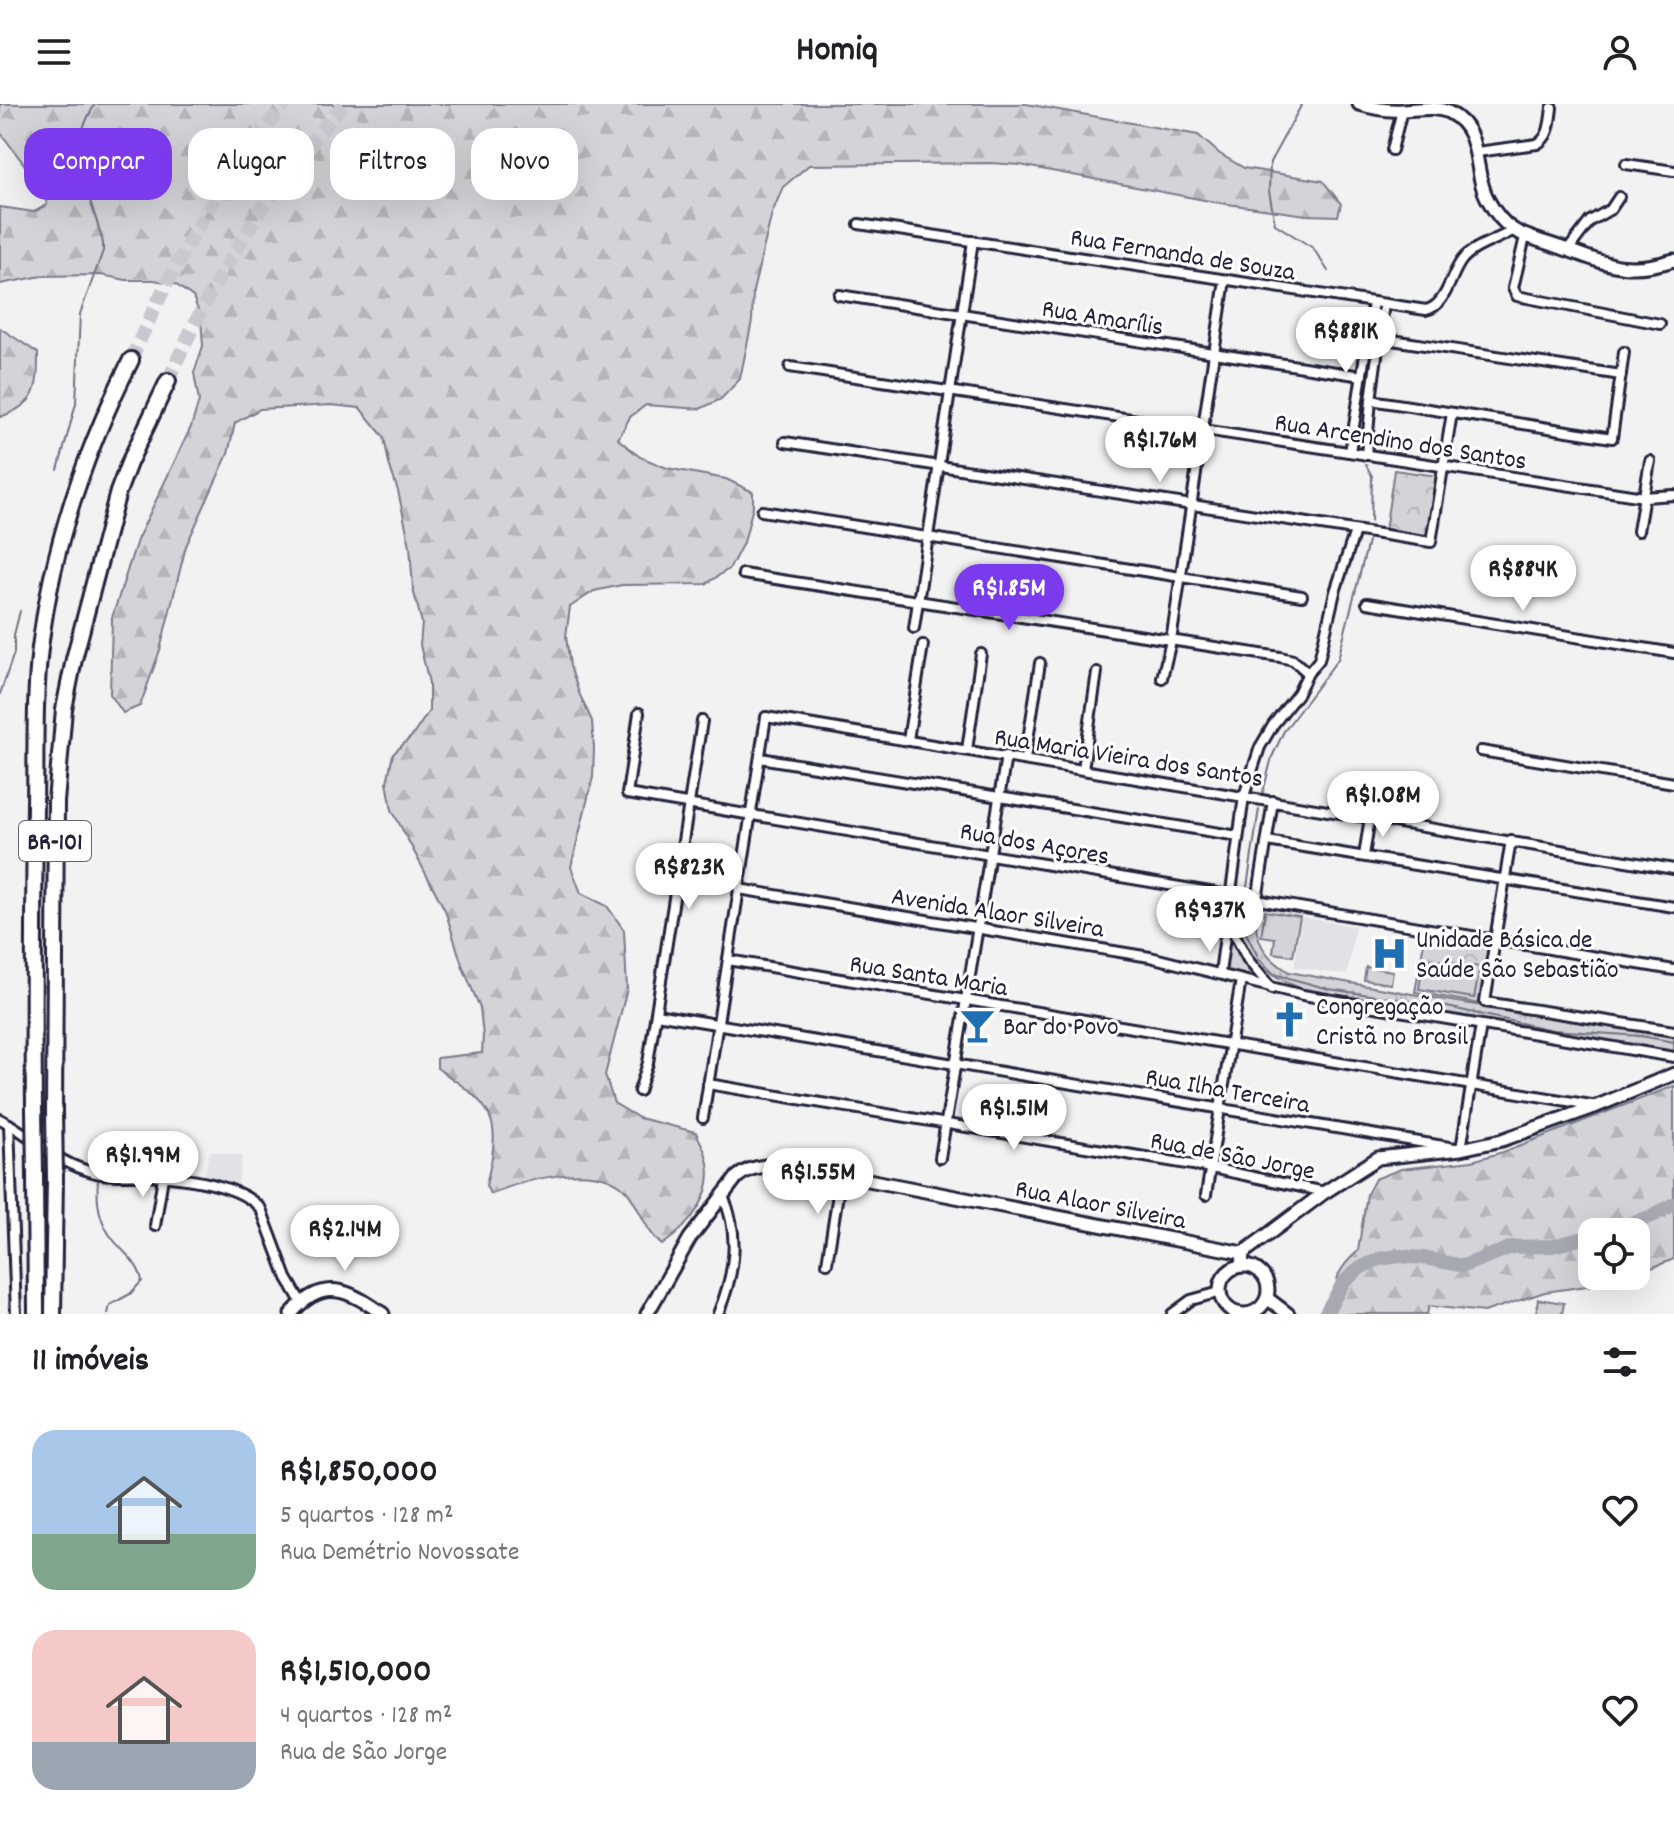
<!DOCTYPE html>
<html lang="pt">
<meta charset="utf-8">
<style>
:root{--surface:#fff;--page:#f6f6f6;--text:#202124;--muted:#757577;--accent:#7c3aed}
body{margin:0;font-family:Dekko,sans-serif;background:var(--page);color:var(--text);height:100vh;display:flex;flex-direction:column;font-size:30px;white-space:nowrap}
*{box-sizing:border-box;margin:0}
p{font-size:26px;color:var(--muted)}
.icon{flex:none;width:44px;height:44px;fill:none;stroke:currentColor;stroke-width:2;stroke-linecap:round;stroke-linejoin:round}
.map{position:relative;height:1210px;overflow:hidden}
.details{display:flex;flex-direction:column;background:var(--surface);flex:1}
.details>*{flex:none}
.top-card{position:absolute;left:24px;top:24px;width:800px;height:72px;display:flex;gap:16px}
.fabs{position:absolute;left:1578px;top:1114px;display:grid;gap:16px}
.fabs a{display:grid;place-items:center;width:72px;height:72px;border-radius:16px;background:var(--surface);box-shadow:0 8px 32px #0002;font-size:40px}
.price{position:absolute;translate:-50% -68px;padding:0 18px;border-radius:28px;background:#fff;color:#222;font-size:26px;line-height:52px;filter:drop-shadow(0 2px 4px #0008)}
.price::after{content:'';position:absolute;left:50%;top:48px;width:24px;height:18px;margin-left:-12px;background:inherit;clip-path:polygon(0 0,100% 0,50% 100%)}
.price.selected{background:var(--accent);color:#fff}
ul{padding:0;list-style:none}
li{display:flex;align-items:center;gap:24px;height:200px;padding:0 32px}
li span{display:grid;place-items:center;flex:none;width:224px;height:160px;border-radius:24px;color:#555}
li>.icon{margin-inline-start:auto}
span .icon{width:96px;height:96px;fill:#fffc;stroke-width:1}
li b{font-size:34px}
h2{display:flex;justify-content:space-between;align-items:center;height:96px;padding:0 32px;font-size:34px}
.chip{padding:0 28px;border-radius:24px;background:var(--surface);box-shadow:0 8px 32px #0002;font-size:28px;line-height:72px}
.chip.selected{background:var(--accent);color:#fff}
header{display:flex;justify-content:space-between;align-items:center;height:104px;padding:0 32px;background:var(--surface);font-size:36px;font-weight:700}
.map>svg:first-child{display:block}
</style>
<header><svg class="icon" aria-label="menu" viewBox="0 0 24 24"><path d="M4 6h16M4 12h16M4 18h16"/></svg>Homiq<svg class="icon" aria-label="person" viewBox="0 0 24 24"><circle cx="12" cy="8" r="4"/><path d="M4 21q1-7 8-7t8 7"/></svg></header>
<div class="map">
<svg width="1674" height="1210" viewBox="0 0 1674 1210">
<defs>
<pattern id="grass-tufts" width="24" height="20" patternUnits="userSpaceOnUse" patternTransform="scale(2)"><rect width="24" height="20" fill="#d3d3d8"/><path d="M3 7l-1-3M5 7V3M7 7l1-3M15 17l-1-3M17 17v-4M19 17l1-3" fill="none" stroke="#b5b5ba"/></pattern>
<pattern id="forest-firs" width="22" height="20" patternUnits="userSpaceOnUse" patternTransform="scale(2)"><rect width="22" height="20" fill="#d3d3d8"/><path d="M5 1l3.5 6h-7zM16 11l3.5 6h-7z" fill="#b5b5ba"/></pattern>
<pattern id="park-crowns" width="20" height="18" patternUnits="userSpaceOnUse" patternTransform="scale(2)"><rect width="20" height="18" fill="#d3d3d8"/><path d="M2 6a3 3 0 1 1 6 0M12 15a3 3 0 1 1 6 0" fill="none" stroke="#b5b5ba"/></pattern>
</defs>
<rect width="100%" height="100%" fill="#f2f2f3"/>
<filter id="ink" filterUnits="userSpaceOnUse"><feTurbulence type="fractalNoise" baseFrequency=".0125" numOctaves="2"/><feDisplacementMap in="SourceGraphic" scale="16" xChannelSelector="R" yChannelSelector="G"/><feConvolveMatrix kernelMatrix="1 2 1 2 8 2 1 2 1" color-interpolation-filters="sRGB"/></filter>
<g filter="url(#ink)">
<g fill="#e2e2e6">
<path d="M1302 813 1355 822 1347 871 1294 863Z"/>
<path d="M210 1047 242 1052 238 1083 203 1075Z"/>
</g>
<g fill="url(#grass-tufts)" stroke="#7a7a8a" stroke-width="2">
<path d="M1239 806 1255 807C1255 837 1263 852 1289 868L1457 898 1674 931V949L1308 887C1266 872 1239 853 1239 806Z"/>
<path d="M1229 829C1233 834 1256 871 1258 876L1223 868Z"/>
</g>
<g fill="url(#forest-firs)" stroke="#7a7a8a" stroke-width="2">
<path d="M0 0H1026L1198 31 1220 50 1244 64 1323 77 1341 100 1338 112 1306 111 1220 99 1020 61 991 59 809 61 783 83 772 109 753 187 752 217 740 275 721 295 700 305 646 301 630 313 618 335 640 353 667 364 726 375 753 388V402L745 435 730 464 706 480 622 481 594 487 570 503 566 532 570 562 579 589 592 617 594 644 593 673 571 763 581 789 607 802 624 826 627 885 605 971 614 999 639 1014 696 1028C699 1036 704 1043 706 1051 718 1088 690 1122 662 1141 646 1128 641 1106 628 1089 601 1054 524 1076 490 1090L486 1081C503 1012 494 1003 437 964V954L482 949 483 932 480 904 462 861 445 806 392 706 387 678 393 650 413 631 429 607V579L420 541 422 519 413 485 410 442 398 387 389 360 384 333 360 304 331 301 260 305 235 319 228 350 186 442 160 546 140 602 123 609 110 590 112 514 137 436 191 323 199 297 194 269 203 242 201 214 193 193 175 180 154 176H126L101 171 42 172 0 180V103L34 108 47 101 44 87 0 28Z"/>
<path d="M0 224 38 249C38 284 38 300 0 313Z"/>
<path d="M1674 982V1155L1636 1170V1128H1592V1172H1631L1615 1178 1545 1188 1484 1208 1429 1202 1427 1210H1334C1336 1177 1333 1169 1358 1147L1367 1090 1375 1075 1401 1065 1472 1057 1503 1048Z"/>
</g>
<g fill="url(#park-crowns)" stroke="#7a7a8a" stroke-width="2">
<path d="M1394 366 1438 372 1429 433 1385 427Z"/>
<path d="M1425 832 1491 843 1481 900 1415 888Z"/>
</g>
<g fill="#d3d3d8" stroke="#7a7a8a" stroke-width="2">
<path d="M1265 807 1300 813 1293 852 1273 849 1275 834 1261 832Z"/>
<path d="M1424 854 1480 863 1474 894 1419 885Z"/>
<path d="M1366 863 1393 867 1391 880 1364 876Z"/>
<path d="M1538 1195 1564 1199 1562 1210H1536Z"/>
</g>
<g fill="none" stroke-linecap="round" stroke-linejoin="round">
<g stroke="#727282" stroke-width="2">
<path d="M1302 0 1270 58 1269 87 1275 120 1313 144 1328 167"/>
<path d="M1366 361 1372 372 1371 417"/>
<path d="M58 366 76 299 80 210 103 147V139C96 111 75 61 80 35 82 22 89 11 95 0"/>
<path d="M0 590 14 549V531L20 507"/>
<path d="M1263 688 1272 653 1284 627 1338 555 1368 438"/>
<path d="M1247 783 1259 705"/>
<path d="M1246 805V829L1259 855 1274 870 1329 885 1438 901 1552 926 1641 932 1674 938"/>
<path d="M98 1077C96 1098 99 1117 112 1134 122 1148 139 1158 142 1177L130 1190 110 1201 108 1210"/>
<path d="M1328 1203 1329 1210"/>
</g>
<g stroke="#a8a8b2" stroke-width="14">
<path d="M1608 1128 1652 1112 1674 1100"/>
<path d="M1325 1210 1344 1178 1360 1164 1379 1155 1399 1152 1424 1154 1463 1162 1512 1143 1552 1142 1592 1132"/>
</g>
<g stroke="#c8c8ce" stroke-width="14" stroke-dasharray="14 7" stroke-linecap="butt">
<path d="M131 256C171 163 219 78 285 0"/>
<path d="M168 277C211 177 271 80 344 0"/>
</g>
<defs>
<g id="street">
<path d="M1392 46 1402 6"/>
<path d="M1477 48 1537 40C1550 33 1550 18 1552 4"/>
<path d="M1626 60 1674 67"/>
<path d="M859 120 1426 206C1447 201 1450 171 1462 156 1473 142 1497 136 1512 127"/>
<path d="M1525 133 1513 184 1517 192 1660 220"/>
<path d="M1568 146 1590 117 1611 105 1619 93"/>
<path d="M839 191 1362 272"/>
<path d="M1379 234 1621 271"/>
<path d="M790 263 1644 393 1674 391"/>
<path d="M1371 296 1612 334 1624 248"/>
<path d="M785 338 1431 438 1452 309"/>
<path d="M1350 348 1373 198"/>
<path d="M1366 351 1371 296 1384 200"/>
<path d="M762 407 1302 492"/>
<path d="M1638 427 1650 357"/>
<path d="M743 470 1280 553 1293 556 1308 569"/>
<path d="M1367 499 1674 549"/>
<path d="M914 524 973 137"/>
<path d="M1162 574 1171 537 1225 176"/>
<path d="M639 609 627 690 1674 866"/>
<path d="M908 636 923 541"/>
<path d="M967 646 981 550"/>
<path d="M1481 647 1674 679"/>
<path d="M760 654 1238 732"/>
<path d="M1025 655 1040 559"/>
<path d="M1083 665 1097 568"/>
<path d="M1511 736 1485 898 1674 927"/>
<path d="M1267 737 1674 803"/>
<path d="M1364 752 1370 713"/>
<path d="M739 785 1150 853 1303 891 1674 953"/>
<path d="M1257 796 1273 697"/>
<path d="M1227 816 1248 856 1272 885"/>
<path d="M728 856 1597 1002"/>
<path d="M1220 869 1244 692 1260 643 1273 621 1298 589 1308 569 1319 556 1335 488 1355 427"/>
<path d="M656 910 1461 1045 1481 921"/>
<path d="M708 980 1211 1064 1325 1088"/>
<path d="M639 987 648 959 702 617"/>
<path d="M703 1014 766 613 1674 765"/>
<path d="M0 1015C36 1033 53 1059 96 1069 112 1073 129 1070 145 1071 179 1073 239 1079 261 1105L287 1174 301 1198"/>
<path d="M9 1020 16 1210"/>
<path d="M940 1054 1006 652"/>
<path d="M1206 1091 1241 876"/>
<path d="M155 1122 163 1073"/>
<path d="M827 1159 841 1071"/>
<path d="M718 1210C734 1171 741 1132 723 1092"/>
<path d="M1172 1210 1191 1196 1220 1188"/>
</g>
<g id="secondary">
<path d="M1359 0C1372 4 1387 7 1401 6 1416 6 1435 1 1450 9 1484 27 1472 68 1488 96 1508 133 1526 131 1562 144 1608 160 1624 171 1674 156"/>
<path d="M1242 1162 1243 1149 1325 1088 1378 1054 1461 1045 1502 1036 1597 1002 1674 970"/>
<circle cx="1244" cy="1186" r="24"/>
<path d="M1267 1194 1288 1210"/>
<path d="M291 1210C323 1172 349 1186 383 1210"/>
<path d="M647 1210 690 1134 737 1073C758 1055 792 1063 817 1066L1243 1149"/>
</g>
<g id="highway">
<path d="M34 1005C33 904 34 803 35 702 36 649 34 596 40 544 52 444 86 345 131 256"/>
<path d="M54 1007 56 698 64 605 74 555 118 388 129 359 168 277"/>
<path d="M35 1070 36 1210"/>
<path d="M53 1210 55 1073"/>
</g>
</defs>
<use href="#street" stroke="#22223b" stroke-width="14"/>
<use href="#secondary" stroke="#22223b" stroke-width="17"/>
<use href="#highway" stroke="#22223b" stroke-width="20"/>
<use href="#street" stroke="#fff" stroke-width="8"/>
<use href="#secondary" stroke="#fff" stroke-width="11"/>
<use href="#highway" stroke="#fff" stroke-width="14"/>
<defs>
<g id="highway-bridge">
<path d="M34 1005 35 1070"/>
<path d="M54 1007 55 1073"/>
</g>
</defs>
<use href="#highway-bridge" stroke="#22223b" stroke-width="20" stroke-linecap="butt"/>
<use href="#highway-bridge" stroke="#fff" stroke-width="14"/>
</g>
</g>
<defs>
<symbol id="hospital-bare" viewBox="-9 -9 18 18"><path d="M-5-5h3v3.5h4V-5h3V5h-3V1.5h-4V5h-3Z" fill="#1f6fb2" stroke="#fff" stroke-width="2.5" paint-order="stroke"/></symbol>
<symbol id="church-bare" viewBox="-9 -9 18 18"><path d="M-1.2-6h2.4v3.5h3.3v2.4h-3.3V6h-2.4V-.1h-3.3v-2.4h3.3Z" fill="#1f6fb2" stroke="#fff" stroke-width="2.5" paint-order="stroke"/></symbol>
<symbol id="bar-bare" viewBox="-9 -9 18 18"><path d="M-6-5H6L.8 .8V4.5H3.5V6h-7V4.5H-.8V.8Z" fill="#1f6fb2" stroke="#fff" stroke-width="2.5" paint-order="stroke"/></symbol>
</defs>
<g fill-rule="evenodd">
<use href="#hospital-bare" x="1364" y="824" width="51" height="51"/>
<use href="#church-bare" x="1264" y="890" width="51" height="51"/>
<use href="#bar-bare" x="952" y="896" width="51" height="51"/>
</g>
<g text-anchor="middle" stroke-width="6" stroke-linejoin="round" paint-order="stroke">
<rect fill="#fff" stroke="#646476" stroke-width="2" x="19" y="717" width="72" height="40" rx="6"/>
<g font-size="24" font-weight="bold" fill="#22223b">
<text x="55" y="745">BR-101</text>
</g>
<g font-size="26" fill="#22223b" stroke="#fff">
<text transform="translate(1183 149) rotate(9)" y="9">Rua Fernanda de Souza</text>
<text transform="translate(1103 212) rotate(9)" y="9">Rua Amarílis</text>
<text transform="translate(1401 336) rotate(9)" y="9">Rua Arcendino dos Santos</text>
<text transform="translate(1129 652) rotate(9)" y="9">Rua Maria Vieira dos Santos</text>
<text transform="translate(1035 738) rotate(10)" y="9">Rua dos Açores</text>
<text transform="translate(998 807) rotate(9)" y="9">Avenida Alaor Silveira</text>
<text transform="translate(929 870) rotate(9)" y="9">Rua Santa Maria</text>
<text transform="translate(1228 985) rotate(10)" y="9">Rua Ilha Terceira</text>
<text transform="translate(1233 1050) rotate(11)" y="9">Rua de São Jorge</text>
<text transform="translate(1101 1099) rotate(11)" y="9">Rua Alaor Silveira</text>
</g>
<g font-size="26" fill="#22223b" stroke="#fff" text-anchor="start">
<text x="1416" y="843">Unidade Básica de<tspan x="1416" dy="30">Saúde São Sebastião</tspan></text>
<text x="1316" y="910">Congregação<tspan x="1316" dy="30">Cristã no Brasil</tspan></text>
<text x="1003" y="930">Bar do Povo</text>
</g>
</g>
</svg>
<div class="fabs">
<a><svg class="icon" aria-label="locate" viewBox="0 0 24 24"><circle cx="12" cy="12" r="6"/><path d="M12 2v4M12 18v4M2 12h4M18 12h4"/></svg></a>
</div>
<b class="price" style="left:1346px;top:271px">R$881K</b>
<b class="price" style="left:1160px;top:380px">R$1.76M</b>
<b class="price" style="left:1523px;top:509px">R$884K</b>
<b class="price selected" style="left:1009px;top:528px">R$1.85M</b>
<b class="price" style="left:1383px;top:735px">R$1.08M</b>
<b class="price" style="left:689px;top:807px">R$823K</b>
<b class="price" style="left:1210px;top:850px">R$937K</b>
<b class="price" style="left:1014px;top:1048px">R$1.51M</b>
<b class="price" style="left:143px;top:1095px">R$1.99M</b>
<b class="price" style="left:818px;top:1112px">R$1.55M</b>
<b class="price" style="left:345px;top:1169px">R$2.14M</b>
<div class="top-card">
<a class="chip selected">Comprar</a>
<a class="chip">Alugar</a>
<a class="chip">Filtros</a>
<a class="chip">Novo</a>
</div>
</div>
<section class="details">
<h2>11 imóveis<svg class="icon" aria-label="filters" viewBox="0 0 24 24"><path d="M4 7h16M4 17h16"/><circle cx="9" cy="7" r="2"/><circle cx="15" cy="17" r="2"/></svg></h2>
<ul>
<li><span style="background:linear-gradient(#a9c7e8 65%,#7fa58c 0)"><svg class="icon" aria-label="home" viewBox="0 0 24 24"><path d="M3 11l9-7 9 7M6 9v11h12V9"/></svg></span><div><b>R$1,850,000</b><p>5 quartos · 128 m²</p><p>Rua Demétrio Novossate</p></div><svg class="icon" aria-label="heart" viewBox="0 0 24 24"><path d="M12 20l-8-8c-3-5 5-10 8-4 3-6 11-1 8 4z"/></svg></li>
<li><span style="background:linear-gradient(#f6c9c9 70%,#9aa5b1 0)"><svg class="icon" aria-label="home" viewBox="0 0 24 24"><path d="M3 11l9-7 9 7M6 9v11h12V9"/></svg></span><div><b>R$1,510,000</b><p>4 quartos · 128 m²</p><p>Rua de São Jorge</p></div><svg class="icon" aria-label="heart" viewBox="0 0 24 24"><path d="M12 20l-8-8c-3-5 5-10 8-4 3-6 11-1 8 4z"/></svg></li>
</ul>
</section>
